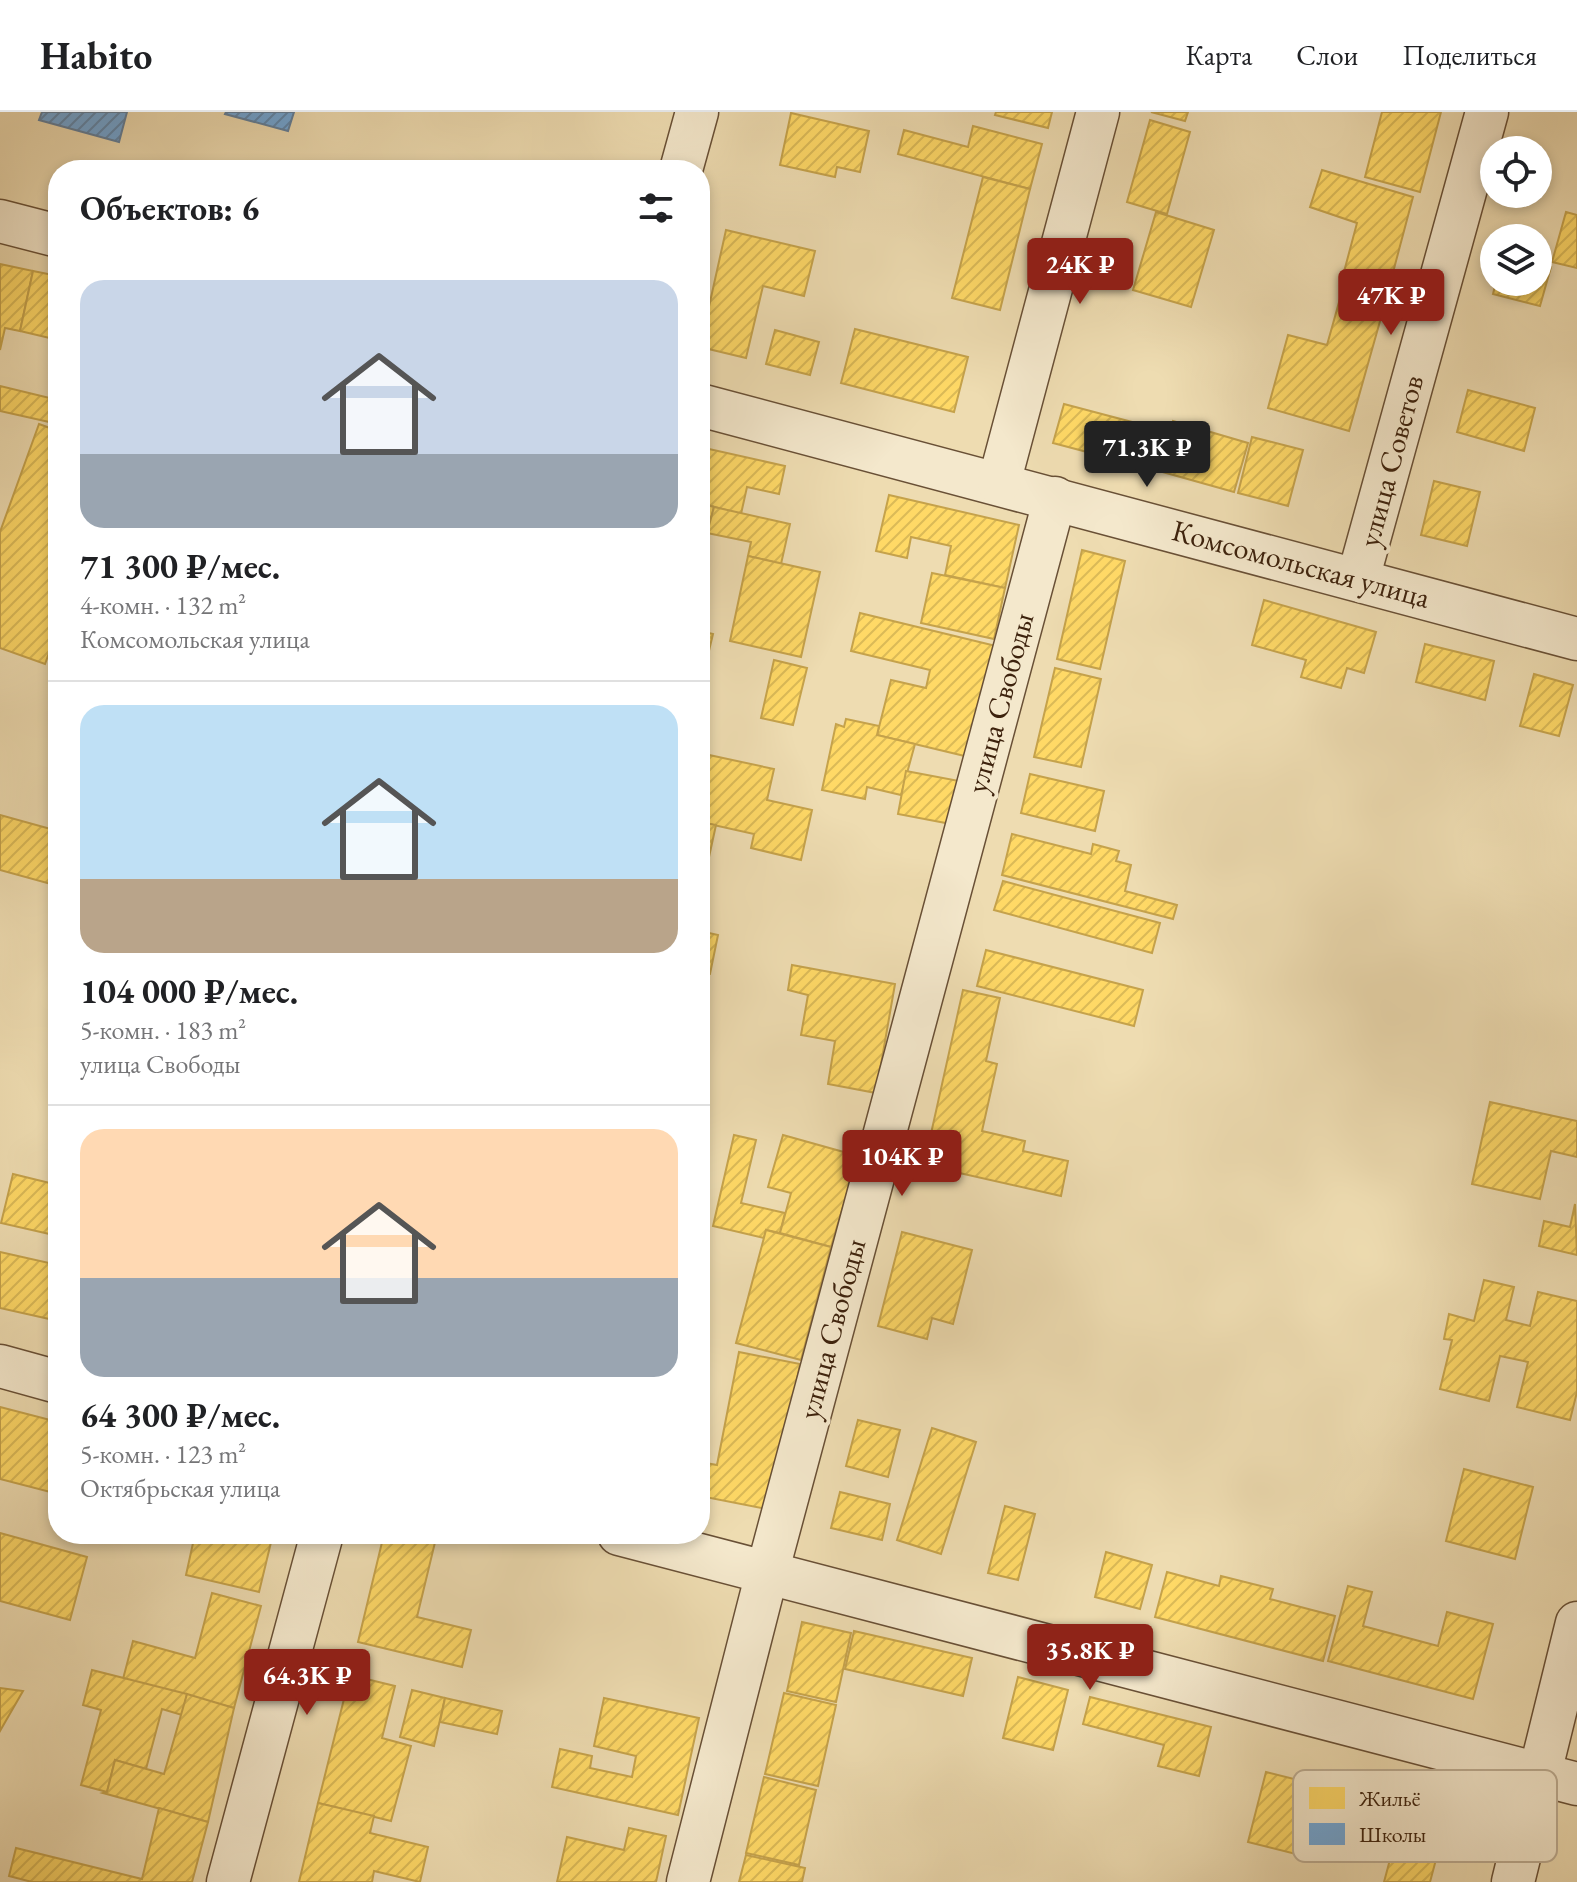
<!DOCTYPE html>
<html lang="ru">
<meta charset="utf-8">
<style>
:root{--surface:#fff;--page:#f6f6f6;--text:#202124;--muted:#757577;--line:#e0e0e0;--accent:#8f2418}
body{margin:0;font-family:"EB Garamond",serif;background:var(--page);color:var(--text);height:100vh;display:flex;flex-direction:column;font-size:30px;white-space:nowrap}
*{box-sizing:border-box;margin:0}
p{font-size:26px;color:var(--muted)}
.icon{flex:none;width:44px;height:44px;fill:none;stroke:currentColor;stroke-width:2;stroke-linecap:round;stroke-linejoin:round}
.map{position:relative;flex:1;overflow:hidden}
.drawer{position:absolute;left:48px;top:48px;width:662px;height:1384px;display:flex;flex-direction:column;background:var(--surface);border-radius:32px;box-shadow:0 4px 12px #0003}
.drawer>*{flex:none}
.tools{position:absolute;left:1480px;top:24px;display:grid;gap:16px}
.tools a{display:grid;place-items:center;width:72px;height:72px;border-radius:50%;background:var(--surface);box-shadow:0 4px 12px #0003;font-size:40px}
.price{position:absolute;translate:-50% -68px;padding:0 18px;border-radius:8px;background:var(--accent);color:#fff;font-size:26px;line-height:52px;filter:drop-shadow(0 2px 4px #0008)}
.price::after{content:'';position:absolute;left:50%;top:48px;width:24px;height:18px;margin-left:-12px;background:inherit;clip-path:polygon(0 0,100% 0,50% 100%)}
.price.on{background:#222;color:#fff}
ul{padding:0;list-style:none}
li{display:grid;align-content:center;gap:16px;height:424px;padding:0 32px}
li+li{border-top:2px solid var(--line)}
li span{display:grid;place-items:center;height:248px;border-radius:24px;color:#555}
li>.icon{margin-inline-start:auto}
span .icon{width:144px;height:144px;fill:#fffc;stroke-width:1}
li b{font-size:34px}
h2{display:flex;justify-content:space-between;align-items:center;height:96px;padding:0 32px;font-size:34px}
header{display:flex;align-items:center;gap:48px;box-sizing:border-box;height:112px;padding:0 40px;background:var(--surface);border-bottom:2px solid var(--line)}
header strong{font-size:38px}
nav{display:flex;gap:44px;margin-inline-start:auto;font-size:28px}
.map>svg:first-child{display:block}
</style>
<header>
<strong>Habito</strong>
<nav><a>Карта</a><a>Слои</a><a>Поделиться</a></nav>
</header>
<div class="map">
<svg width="1577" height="1770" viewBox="0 0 1577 1770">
<defs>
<pattern id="homes-hatch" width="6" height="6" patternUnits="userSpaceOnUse" patternTransform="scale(2)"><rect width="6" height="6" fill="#ffd966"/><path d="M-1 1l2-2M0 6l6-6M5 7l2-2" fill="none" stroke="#dbba57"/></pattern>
<pattern id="schools-hatch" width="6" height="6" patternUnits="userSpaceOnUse" patternTransform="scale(2)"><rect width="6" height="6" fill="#6fa8dc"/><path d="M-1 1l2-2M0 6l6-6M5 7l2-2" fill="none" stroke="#5c88b1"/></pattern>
</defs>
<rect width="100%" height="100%" fill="#eedcb1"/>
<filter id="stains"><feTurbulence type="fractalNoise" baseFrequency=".0025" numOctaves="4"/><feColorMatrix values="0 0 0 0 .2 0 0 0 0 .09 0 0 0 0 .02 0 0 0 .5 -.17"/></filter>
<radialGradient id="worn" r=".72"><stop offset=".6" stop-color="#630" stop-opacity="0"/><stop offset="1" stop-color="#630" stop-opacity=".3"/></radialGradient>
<g fill="url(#homes-hatch)" stroke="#c5a24b" stroke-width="2">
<path d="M996 0H1052L1048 16 995 3Z"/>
<path d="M1151 0H1188L1185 9Z"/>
<path d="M1382 0H1441L1420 80 1365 65Z"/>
<path d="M791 1 869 19 860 60 837 55 835 65 780 53Z"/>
<path d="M1150 8 1190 20 1167 102 1127 90Z"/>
<path d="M973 14 1042 32 1030 77 898 42 904 18 968 35Z"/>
<path d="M1322 58 1413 85 1387 183 1341 171 1357 111 1310 95Z"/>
<path d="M983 65 1030 77 1000 198 952 186Z"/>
<path d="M1156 100 1214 118 1191 195 1133 178Z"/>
<path d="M1566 100 1577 103V156L1552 150Z"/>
<path d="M726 118 815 139 804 184 763 174 746 246 700 235Z"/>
<path d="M0 152 33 159 20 219 5 216 0 238Z"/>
<path d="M1538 152 1551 155 1540 194 1493 182 1496 170H1538Z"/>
<path d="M33 159 58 164V228L20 219Z"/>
<path d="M1343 176 1386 188 1349 319 1268 296 1288 223 1327 233Z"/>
<path d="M855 217 968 245 954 300 841 271Z"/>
<path d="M775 218 819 230 810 263 766 252Z"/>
<path d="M0 274 58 288V312L0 299Z"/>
<path d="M1468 278 1535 296 1524 339 1457 320Z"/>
<path d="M1064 292 1170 320 1159 359 1053 331Z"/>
<path d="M1173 309 1248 331 1234 380 1159 359Z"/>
<path d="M39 312 58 319V516L45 552 0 536V420Z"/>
<path d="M1252 325 1303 338 1288 394 1238 381Z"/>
<path d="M700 335 785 354 779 382 747 375 741 402 700 391Z"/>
<path d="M1434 369 1480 380 1467 434 1421 423Z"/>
<path d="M889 383 1019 413 1005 476 945 463 951 434 911 425 907 446 876 439Z"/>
<path d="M700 391 714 395 700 451Z"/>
<path d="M714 395 790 412 781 452 748 444 751 430 707 421Z"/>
<path d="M1082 438 1125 449 1100 557 1057 547Z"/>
<path d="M748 444 820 460 801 545 730 529Z"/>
<path d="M932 461 1005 476 994 527 921 511Z"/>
<path d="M1264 488 1376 520 1364 561 1347 556 1341 576 1301 565 1306 548 1252 533Z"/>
<path d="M860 501 1000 535 973 646 877 623 891 568 926 576 930 558 851 539Z"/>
<path d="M700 519 713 522 701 572 700 571Z"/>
<path d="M1425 532 1494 549 1485 588 1416 570Z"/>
<path d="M774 548 807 556 793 613 761 606Z"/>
<path d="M1055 556 1101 567 1081 655 1034 645Z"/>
<path d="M1534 562 1573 573 1559 624 1520 614Z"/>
<path d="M846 607 879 614 877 623 915 632 901 683 867 675 865 687 822 678 836 612 844 615Z"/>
<path d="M700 641 774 657 767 688 812 698 801 748 751 736 754 722 700 710Z"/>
<path d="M906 659 959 669 951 712 898 702Z"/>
<path d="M1030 662 1104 679 1095 719 1021 701Z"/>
<path d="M0 703 58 719V774L0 758Z"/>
<path d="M700 710 716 713 700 786Z"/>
<path d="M1012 722 1091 742 1093 732 1119 739 1116 749 1131 753 1125 779 1177 793 1173 807 1002 763Z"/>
<path d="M1003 769 1160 811 1152 841 994 798Z"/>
<path d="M700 819 718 823 710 862 700 861Z"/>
<path d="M986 838 1143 878 1134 914 977 874Z"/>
<path d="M792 853 895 872 876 981 828 972 835 929 801 923 808 883 788 878Z"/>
<path d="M963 878 1000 886 986 949 997 952 982 1019 1025 1029 1023 1039 1068 1049 1061 1084 924 1053Z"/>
<path d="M1490 990 1577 1009V1045L1551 1039 1540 1087 1472 1072Z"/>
<path d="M734 1023 756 1028 741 1091 785 1101 780 1121 766 1118 764 1126 713 1114Z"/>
<path d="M783 1023 858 1044 831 1135 780 1121 791 1081 768 1075Z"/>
<path d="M13 1062 58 1073V1124L1 1111Z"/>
<path d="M1575 1092 1577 1143 1539 1134 1544 1109 1570 1115Z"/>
<path d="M766 1118 831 1135 801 1248 736 1231Z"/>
<path d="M902 1120 972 1138 953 1212 932 1206 927 1227 878 1214Z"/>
<path d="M0 1140 58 1153V1209L0 1196Z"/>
<path d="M1484 1168 1514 1175 1506 1208 1530 1214 1538 1180 1577 1189V1280L1570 1308 1517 1295 1528 1250 1500 1244 1489 1289 1440 1277 1452 1228 1444 1227 1449 1202 1474 1209Z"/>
<path d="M739 1240 800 1252 772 1398 700 1384V1350L717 1353Z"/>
<path d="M0 1295 58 1310V1382L0 1367Z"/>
<path d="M858 1308 900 1318 888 1365 846 1354Z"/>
<path d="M932 1316 976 1330 941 1442 897 1428Z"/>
<path d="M1464 1357 1533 1375 1515 1447 1446 1429Z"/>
<path d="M840 1380 890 1392 882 1428 831 1416Z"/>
<path d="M1005 1394 1035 1402 1018 1468 988 1461Z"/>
<path d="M0 1421 87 1445 70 1508 0 1489Z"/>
<path d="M195 1422H273L259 1480 186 1463Z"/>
<path d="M384 1422H437L417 1505 471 1518 462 1555 358 1530Z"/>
<path d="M1106 1440 1152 1453 1140 1497 1095 1485Z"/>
<path d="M1167 1460 1219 1474 1221 1464 1273 1477 1270 1487 1335 1504 1323 1549 1155 1505Z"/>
<path d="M1348 1474 1372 1480 1363 1514 1438 1534 1447 1500 1493 1512 1473 1587 1328 1549Z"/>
<path d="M212 1481 261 1494 234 1596 123 1567 133 1529 195 1546Z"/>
<path d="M802 1510 851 1521 836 1590 787 1579Z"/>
<path d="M854 1519 972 1546 963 1584 845 1557Z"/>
<path d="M92 1558 187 1582 182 1603 162 1597 146 1657 115 1648 107 1680 81 1673 101 1598 83 1593Z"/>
<path d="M350 1563 395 1574 382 1626 411 1634 391 1709 318 1691Z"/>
<path d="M1018 1565 1068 1578 1053 1638 1003 1626Z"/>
<path d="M0 1576 23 1579 0 1619Z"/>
<path d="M412 1578 445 1586 434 1634 400 1625Z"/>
<path d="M784 1581 836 1593 818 1674 765 1662Z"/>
<path d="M187 1582 234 1596 208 1710 103 1681 107 1680 115 1648 164 1662Z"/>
<path d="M1090 1585 1211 1615 1199 1664 1158 1654 1164 1633 1083 1612Z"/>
<path d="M445 1586 502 1599 497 1622 440 1610Z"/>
<path d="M604 1586 699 1606 678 1703 552 1675 560 1637 592 1644 590 1656 632 1665 636 1644 594 1634Z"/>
<path d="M1266 1660 1326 1675 1308 1745 1248 1730Z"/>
<path d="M764 1665 816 1678 799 1753 746 1741Z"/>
<path d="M1410 1673 1453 1684 1430 1770H1384Z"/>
<path d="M318 1691 374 1704 370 1721 428 1735 420 1770 374 1759 372 1770H299Z"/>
<path d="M159 1696 208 1710 192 1770H32L9 1764 16 1736 142 1767Z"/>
<path d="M629 1716 666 1724 656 1770H557L567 1725 624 1738Z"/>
<path d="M746 1743 805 1756 802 1770H739Z"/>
</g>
<g fill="url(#schools-hatch)" stroke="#60809e" stroke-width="2">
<path d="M42 0H127L119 30 39 8Z"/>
<path d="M226 0H294L288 19 225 2Z"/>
</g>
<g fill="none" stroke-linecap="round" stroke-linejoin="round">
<defs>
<g id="minor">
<path d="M681 58 697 0"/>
<path d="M0 109 58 124"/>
<path d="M700 293 1577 527"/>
<path d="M999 371 1098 0"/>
<path d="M1358 467 1487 0"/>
<path d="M0 1254 58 1270"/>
<path d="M619 1422 1577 1672"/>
<path d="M228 1770 322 1422"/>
<path d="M688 1770 767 1461 1055 386"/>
<path d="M1513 1770 1577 1511"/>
</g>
</defs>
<use href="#minor" stroke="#695036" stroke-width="45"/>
<use href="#minor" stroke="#f4e8cc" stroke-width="42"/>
</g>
<g text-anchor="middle" stroke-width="8" stroke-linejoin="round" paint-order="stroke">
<g font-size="30" fill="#3d220d" stroke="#f4e8cc">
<text transform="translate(1391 349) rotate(-75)" y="10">улица Советов</text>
<text transform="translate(1301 452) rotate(15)" y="10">Комсомольская улица</text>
<text transform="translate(1000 591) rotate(-75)" y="10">улица Свободы</text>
<text transform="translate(832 1217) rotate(-75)" y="10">улица Свободы</text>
</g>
</g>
<rect x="1293" y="1658" width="264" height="92" rx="12" fill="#f4e8cc" stroke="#bdad93" stroke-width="2"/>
<rect x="1309" y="1675" width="36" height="22" fill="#ffd966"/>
<rect x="1309" y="1711" width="36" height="22" fill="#6fa8dc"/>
<g font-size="22" fill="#3d220d">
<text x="1359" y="1694">Жильё</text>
<text x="1359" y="1730">Школы</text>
</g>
<rect width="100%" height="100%" filter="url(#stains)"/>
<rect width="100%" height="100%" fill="url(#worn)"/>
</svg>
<div class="tools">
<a><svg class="icon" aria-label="locate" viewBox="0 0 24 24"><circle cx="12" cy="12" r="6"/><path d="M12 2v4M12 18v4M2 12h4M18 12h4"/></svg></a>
<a><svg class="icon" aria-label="layers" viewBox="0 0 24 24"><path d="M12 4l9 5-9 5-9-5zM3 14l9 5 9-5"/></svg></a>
</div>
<b class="price" style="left:1080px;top:194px">24K ₽</b>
<b class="price" style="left:1391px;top:225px">47K ₽</b>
<b class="price on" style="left:1147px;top:377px">71.3K ₽</b>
<b class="price" style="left:902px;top:1086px">104K ₽</b>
<b class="price" style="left:1090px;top:1580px">35.8K ₽</b>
<b class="price" style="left:307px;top:1605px">64.3K ₽</b>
<section class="drawer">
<h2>Объектов: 6<svg class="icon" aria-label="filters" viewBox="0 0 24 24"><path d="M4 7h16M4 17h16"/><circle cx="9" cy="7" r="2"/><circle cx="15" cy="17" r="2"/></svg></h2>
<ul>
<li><span style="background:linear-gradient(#c9d6e8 70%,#9aa5b1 0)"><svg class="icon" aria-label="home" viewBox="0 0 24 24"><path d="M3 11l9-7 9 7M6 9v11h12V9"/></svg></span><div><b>71 300 ₽/мес.</b><p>4-комн. · 132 m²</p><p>Комсомольская улица</p></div></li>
<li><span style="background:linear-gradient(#bfe0f5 70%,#b9a48a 0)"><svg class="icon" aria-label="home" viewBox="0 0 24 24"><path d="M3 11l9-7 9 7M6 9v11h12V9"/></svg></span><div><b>104 000 ₽/мес.</b><p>5-комн. · 183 m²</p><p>улица Свободы</p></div></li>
<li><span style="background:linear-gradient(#ffd9b3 60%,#9aa5b1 0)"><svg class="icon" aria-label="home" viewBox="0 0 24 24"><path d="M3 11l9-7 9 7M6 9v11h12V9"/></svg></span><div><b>64 300 ₽/мес.</b><p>5-комн. · 123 m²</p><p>Октябрьская улица</p></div></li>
</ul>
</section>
</div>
